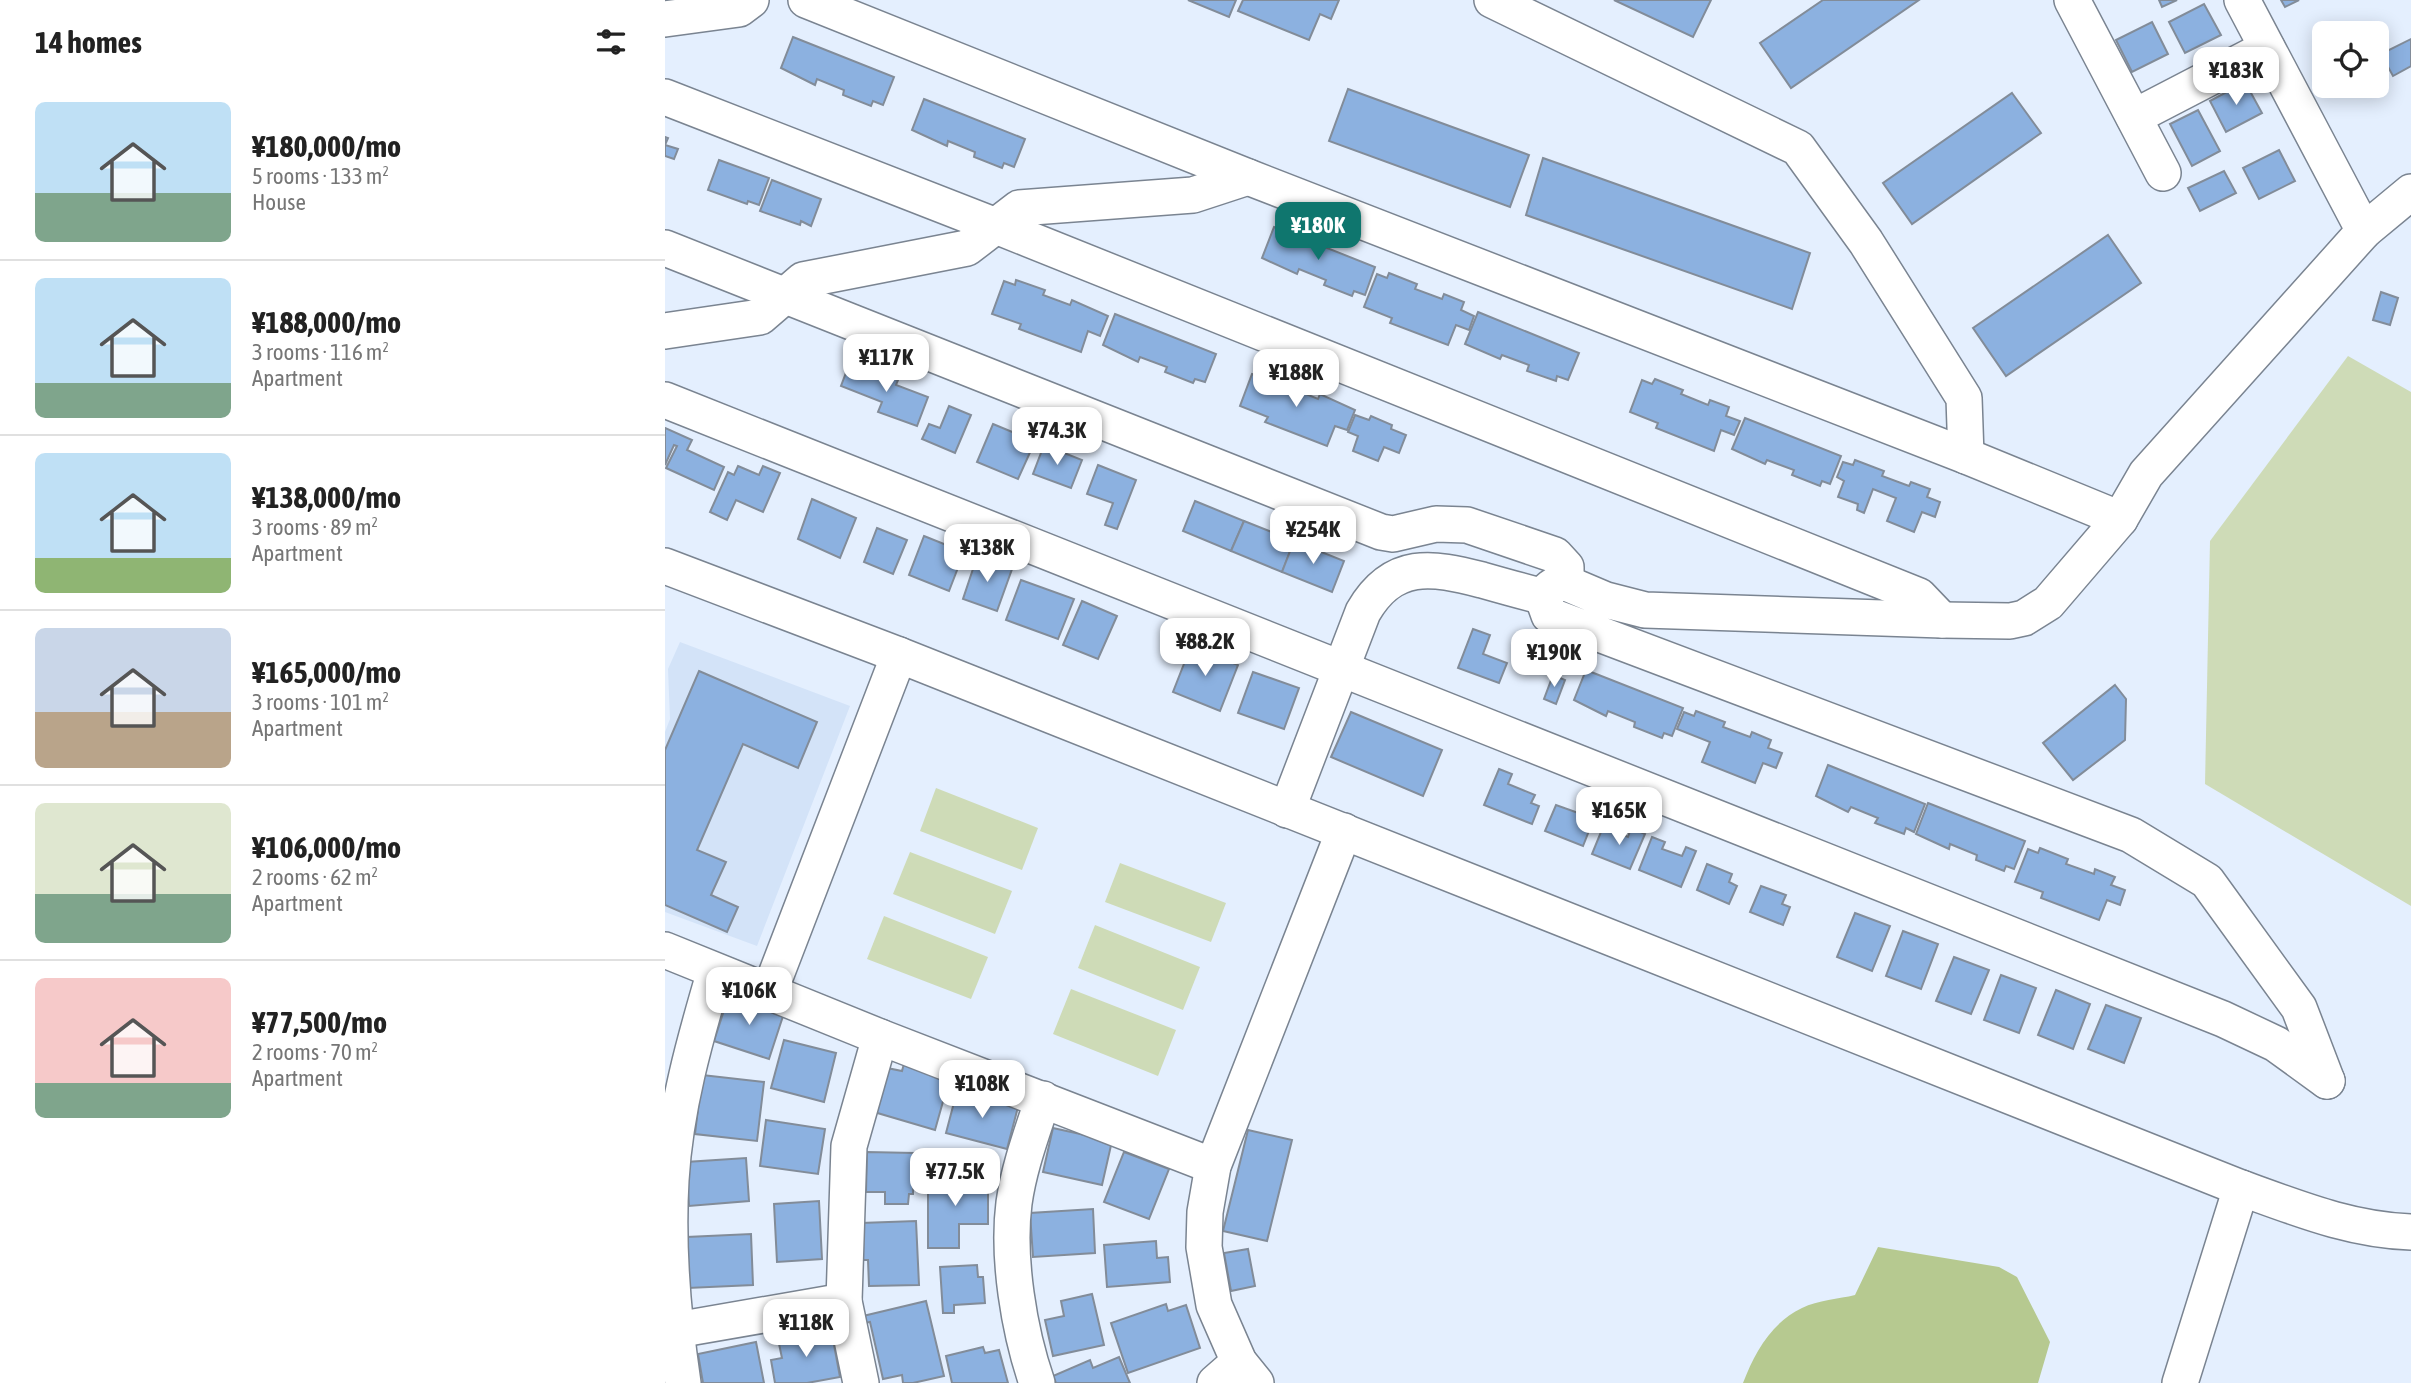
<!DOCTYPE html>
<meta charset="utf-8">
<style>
:root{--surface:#fff;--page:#f2f2f2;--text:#222;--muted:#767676;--line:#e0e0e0;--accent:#0f766e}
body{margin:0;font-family:"Asap Condensed",sans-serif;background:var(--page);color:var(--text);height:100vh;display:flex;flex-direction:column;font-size:26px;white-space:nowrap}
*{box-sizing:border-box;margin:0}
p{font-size:23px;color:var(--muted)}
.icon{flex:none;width:38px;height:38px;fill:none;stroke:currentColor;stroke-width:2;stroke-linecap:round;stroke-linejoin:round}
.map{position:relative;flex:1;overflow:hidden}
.sheet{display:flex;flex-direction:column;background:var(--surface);width:665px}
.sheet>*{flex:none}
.tools{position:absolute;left:1647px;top:21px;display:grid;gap:14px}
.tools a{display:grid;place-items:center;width:77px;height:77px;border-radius:10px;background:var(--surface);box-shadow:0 4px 18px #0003;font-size:35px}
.price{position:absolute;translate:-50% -60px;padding:0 16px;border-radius:14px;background:#fff;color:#222;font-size:23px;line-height:46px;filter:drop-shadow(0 2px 4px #0008)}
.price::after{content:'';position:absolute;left:50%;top:42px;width:21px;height:16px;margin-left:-10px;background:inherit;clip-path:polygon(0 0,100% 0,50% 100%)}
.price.active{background:var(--accent);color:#fff}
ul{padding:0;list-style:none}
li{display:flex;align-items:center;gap:21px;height:175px;padding:0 35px}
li+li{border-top:2px solid var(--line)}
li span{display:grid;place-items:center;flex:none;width:196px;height:140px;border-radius:10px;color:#555}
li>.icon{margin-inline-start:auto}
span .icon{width:84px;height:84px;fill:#fffc;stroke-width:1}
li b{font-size:30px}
h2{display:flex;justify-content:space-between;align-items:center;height:84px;padding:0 35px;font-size:30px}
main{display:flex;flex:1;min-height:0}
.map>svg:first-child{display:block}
</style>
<main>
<section class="sheet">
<h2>14 homes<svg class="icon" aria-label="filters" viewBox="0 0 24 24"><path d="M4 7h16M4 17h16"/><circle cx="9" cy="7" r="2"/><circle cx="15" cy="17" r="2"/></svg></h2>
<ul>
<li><span style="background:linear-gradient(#bfe0f5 65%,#7fa58c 0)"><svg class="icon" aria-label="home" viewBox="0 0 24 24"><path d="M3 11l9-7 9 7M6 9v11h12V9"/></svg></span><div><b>¥180,000/mo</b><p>5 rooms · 133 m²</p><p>House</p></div></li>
<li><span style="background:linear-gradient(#bfe0f5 75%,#7fa58c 0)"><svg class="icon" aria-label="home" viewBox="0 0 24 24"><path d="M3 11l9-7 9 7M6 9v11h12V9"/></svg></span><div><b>¥188,000/mo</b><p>3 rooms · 116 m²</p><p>Apartment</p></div></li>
<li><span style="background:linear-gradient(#bfe0f5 75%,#8fb573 0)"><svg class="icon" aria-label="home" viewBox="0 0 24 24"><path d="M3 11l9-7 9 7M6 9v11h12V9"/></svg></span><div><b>¥138,000/mo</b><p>3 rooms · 89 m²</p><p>Apartment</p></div></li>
<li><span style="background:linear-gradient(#c9d6e8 60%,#b9a48a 0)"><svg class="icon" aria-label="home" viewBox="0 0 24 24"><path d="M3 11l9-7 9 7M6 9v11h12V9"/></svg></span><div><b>¥165,000/mo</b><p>3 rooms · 101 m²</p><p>Apartment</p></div></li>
<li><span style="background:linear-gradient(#dfe7d0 65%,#7fa58c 0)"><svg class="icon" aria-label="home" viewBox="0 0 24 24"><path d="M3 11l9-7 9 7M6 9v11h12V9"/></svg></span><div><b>¥106,000/mo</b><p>2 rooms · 62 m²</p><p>Apartment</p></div></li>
<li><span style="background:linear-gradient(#f6c9c9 75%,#7fa58c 0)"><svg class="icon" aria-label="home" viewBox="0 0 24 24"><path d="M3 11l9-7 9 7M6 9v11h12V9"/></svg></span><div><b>¥77,500/mo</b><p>2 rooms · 70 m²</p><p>Apartment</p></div></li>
</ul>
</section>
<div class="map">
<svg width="1746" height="1383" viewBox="0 0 1746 1383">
<rect width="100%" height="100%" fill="#e4effe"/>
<path fill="#d3e3f8" d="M15 642 185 706 92 946 0 912V732L5 719 3 669Z"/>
<g fill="#cedbb7">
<path d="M1683 356 1746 392V906L1540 784 1545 541Z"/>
<path d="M271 788 373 828 357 870 255 831Z"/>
<path d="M245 852 347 891 330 934 228 894Z"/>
<path d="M455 863 561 903 546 942 440 902Z"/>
<path d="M219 916 323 957 306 999 202 959Z"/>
<path d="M430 925 535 967 518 1010 413 968Z"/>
<path d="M406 989 511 1030 493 1076 388 1034Z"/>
</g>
<path fill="#b6c990" d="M1213 1247 1334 1267 1352 1277 1385 1342 1373 1383H1078C1090 1352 1106 1323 1137 1308 1153 1300 1174 1299 1190 1295Z"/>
<g fill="#8cb1e0" stroke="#828c99" stroke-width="2">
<path d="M523 0H571L564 17Z"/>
<path d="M578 0H674L666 19 655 14 644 40 573 11Z"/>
<path d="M949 0H1046L1028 37Z"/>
<path d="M1158 0H1254L1126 88 1095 43Z"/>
<path d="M1494 0H1512L1497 7Z"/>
<path d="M1616 0H1634L1620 7Z"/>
<path d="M1539 4 1556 35 1520 53 1504 22Z"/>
<path d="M1487 22 1503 54 1467 72 1451 40Z"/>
<path d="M128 37 229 77 218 105 208 101 206 106 178 95 179 90 152 79 150 85 116 68Z"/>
<path d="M1746 39V66L1728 76 1716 54Z"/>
<path d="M1659 65V86H1673L1661 92 1649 70Z"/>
<path d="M1580 82 1597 113 1561 132 1545 101Z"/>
<path d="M683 89 864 155 845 207 664 141Z"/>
<path d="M1347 93 1376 133 1247 224 1218 183Z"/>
<path d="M259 99 360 139 349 167 339 163 337 168 309 157 310 152 283 141 282 146 247 130Z"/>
<path d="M1533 110 1555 151 1527 166 1505 124Z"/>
<path d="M0 137 3 138 0 145 13 149 9 159 0 156Z"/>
<path d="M1614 150 1630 181 1594 199 1578 168Z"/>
<path d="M878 158 1145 253 1127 309 861 215Z"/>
<path d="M54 160 104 178 94 205 83 201 82 204 43 190Z"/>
<path d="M1559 171 1571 193 1535 211 1523 188Z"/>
<path d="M107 180 156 199 146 226 136 221 135 225 95 211Z"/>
<path d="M609 227 710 267 700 295 689 291 687 296 659 285 661 280 634 269 632 274 597 258Z"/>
<path d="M1443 235 1476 283 1341 376 1308 328Z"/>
<path d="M724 273 752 284 750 289 777 299 779 294 799 302 796 310 809 316 804 330 791 325 783 345 725 323 727 318 699 307 712 274 722 278Z"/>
<path d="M351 280 380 290 378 295 405 305 407 300 443 316 435 336 423 331 416 352 354 329 356 324 327 314 339 281 350 285Z"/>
<path d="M1716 292 1733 298 1725 325 1708 320Z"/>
<path d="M813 312 914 353 903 380 892 376 891 381 862 371 864 365 837 355 835 359 800 344Z"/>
<path d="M450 314 551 354 540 382 530 379 528 383 500 372 502 367 475 357 473 362 438 345Z"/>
<path d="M185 362 233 380 231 385 263 397 252 426 213 412 217 402 176 386Z"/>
<path d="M599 372 628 383 626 388 653 399 655 394 690 410 682 430 670 426 662 446 600 422 603 417 575 406 587 374 597 377Z"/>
<path d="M990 379 1018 390 1016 394 1043 405 1045 400 1064 407 1061 416 1075 421 1069 435 1056 430 1049 451 991 428 993 423 965 412 977 380 987 384Z"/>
<path d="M284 406 306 415 290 453 257 439 264 424 275 428Z"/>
<path d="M690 415 704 420 706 416 727 425 726 429 741 435 734 453 719 447 713 461 688 451 693 436 683 432Z"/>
<path d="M1080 418 1176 456 1165 484 1157 481 1155 486 1127 475 1129 470 1102 460 1100 464 1067 449Z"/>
<path d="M328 424 357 436 354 443 367 448 353 479 312 462Z"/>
<path d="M0 428 27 440 22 450 59 467 49 490 1 468 12 446 9 445 0 465Z"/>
<path d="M379 445 417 460 406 488 368 474Z"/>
<path d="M1190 460 1219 471 1217 476 1244 486 1246 482 1265 489 1262 497 1275 502 1270 517 1257 512 1249 532 1222 521 1231 498 1208 489 1199 513 1192 510 1193 504 1173 497 1179 481 1172 477 1178 462 1188 465Z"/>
<path d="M433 465 471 480 452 529 440 525 448 503 422 494Z"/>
<path d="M73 466 94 475 98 466 115 473 98 512 71 500 62 520 45 512 63 472 69 475Z"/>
<path d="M147 499 191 518 175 558 133 539Z"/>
<path d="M530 501 579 521 566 551 518 531Z"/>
<path d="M579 521 629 541 617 572 566 551Z"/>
<path d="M212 528 242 540 228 574 199 562Z"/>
<path d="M259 536 299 552 284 591 244 575Z"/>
<path d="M629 541 679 561 667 592 617 572Z"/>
<path d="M312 557 347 569 332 611 298 599Z"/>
<path d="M356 580 409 599 393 639 341 620Z"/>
<path d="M417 601 452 616 433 659 398 645Z"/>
<path d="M808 629 825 635 818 654 842 663 834 683 793 668Z"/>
<path d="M526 646 573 665 555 711 508 692Z"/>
<path d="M921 670 1018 708 1007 736 999 733 997 738 969 727 970 722 943 711 941 716 909 700Z"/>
<path d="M34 671 152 722 133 768 78 744 32 850 61 862 46 895 73 907 62 932 0 905V750Z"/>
<path d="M588 672 634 688 619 729 573 713Z"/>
<path d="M888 675 900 680 891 704 879 699Z"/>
<path d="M1450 685 1461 699 1460 740 1408 780 1378 743Z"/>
<path d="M1031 711 1060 722 1058 727 1085 737 1087 732 1106 740 1103 748 1117 753 1111 768 1098 763 1090 783 1037 762 1045 742 1012 729 1019 712 1029 716Z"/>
<path d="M686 712 777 750 758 796 666 757Z"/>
<path d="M1163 765 1260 804 1249 832 1241 828 1239 834 1210 823 1213 818 1186 807 1183 812 1151 796Z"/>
<path d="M834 769 847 774 843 784 870 795 866 803 874 806 867 824 819 805Z"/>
<path d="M920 803 933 808 918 846 880 831 891 805 916 814Z"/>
<path d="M1263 803 1360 841 1349 869 1341 866 1339 871 1311 860 1312 855 1285 844 1284 849 1251 834Z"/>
<path d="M938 827 963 837 966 828 980 834 965 869 927 854Z"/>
<path d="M987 837 1000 842 997 849 1017 856 1021 847 1031 851 1016 887 974 870Z"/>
<path d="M1375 848 1403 859 1401 864 1429 874 1430 869 1450 877 1446 885 1460 890 1455 905 1442 900 1434 920 1376 898 1378 892 1350 882 1363 849 1373 853Z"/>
<path d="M1042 864 1067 874 1064 882 1072 886 1064 904 1032 890Z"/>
<path d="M1096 886 1121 895 1117 904 1125 907 1118 925 1085 912Z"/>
<path d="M1190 913 1225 926 1207 971 1172 957Z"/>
<path d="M1238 931 1273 944 1256 989 1221 976Z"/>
<path d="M1289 957 1324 970 1306 1014 1271 1001Z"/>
<path d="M1336 975 1371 988 1354 1033 1319 1020Z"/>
<path d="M1391 990 1425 1004 1408 1049 1373 1035Z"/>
<path d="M64 995 119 1013 104 1059 49 1041Z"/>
<path d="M1441 1005 1476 1018 1459 1063 1423 1049Z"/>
<path d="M119 1040 171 1053 159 1102 106 1088Z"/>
<path d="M240 1060 286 1073 270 1130 209 1112 222 1068 237 1071Z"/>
<path d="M37 1075 99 1082 92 1141 30 1134Z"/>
<path d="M292 1091 353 1107 342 1149 281 1133Z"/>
<path d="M101 1120 160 1129 153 1174 95 1166Z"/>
<path d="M388 1128 447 1141 437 1185 378 1172Z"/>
<path d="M583 1130 627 1140 602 1241 558 1231Z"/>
<path d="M202 1152 249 1153 248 1194H244L243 1204H220V1192H201Z"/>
<path d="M459 1152 504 1169 484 1219 439 1202Z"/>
<path d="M81 1158 84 1201 24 1206 21 1162Z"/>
<path d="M263 1177H323V1224H294V1248H263Z"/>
<path d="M154 1201 157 1259 112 1262 109 1204Z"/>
<path d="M428 1209 430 1253 368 1257 365 1213Z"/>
<path d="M251 1221 254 1285 204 1286 203 1260H197L196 1223Z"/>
<path d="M86 1234 88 1285 23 1288 22 1237Z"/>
<path d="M491 1241 492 1258 503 1257 505 1282 442 1287 439 1245Z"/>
<path d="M583 1249 590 1286 566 1291 559 1253Z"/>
<path d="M312 1265 313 1277H318L320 1303 289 1305V1313H278L275 1267Z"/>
<path d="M427 1294 439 1345 388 1356 380 1320 399 1316 396 1301Z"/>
<path d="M261 1301 279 1376 248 1383H238L237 1375 218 1379 205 1322 200 1323 198 1316Z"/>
<path d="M501 1304 503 1311 521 1305 535 1348 463 1373 446 1323Z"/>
<path d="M166 1329 175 1377 142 1383H110L106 1360 117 1358 113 1339Z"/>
<path d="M91 1342 99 1383H38L33 1354Z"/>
<path d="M318 1347 320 1353 334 1350 343 1383H287L281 1356Z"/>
<path d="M454 1357 465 1383H391L388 1376 425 1360 428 1368Z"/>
</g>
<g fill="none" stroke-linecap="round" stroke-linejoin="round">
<defs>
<g id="minor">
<path d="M141 0 583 177 1301 456 1455 519"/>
<path d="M827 0 1133 148 1201 242 1299 398 1301 456"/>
<path d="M1407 0 1498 173"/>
<path d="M1577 0 1699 231"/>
<path d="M0 19 74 9 86 0"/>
<path d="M0 97 331 226 1254 596 1277 620"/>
<path d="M1469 117 1602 48"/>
<path d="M0 248 716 532 728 534 771 524 802 525 890 555 901 567V583"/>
<path d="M0 331 95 317 138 280 302 248 354 208 528 195 583 177"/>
<path d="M0 400 1558 1019 1611 1044 1662 1081"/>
<path d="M0 566 234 655 1576 1188C1632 1208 1685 1230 1746 1232"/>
<path d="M622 810 698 612C728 560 767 567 817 580 838 586 859 592 880 597"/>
<path d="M0 950 215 1037 548 1166"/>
<path d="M104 993 234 655"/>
<path d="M1662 1081 1634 1008 1542 881 1466 835 884 615 879 601 885 588 891 584 901 583 941 600 980 610 1277 620 1345 621 1359 618 1383 603 1455 519 1481 474 1699 231 1746 192"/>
<path d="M0 1332 179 1301"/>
<path d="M18 1383C8 1316 2 1248 6 1180 10 1109 30 1039 50 971"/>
<path d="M196 1383 179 1301 184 1146 215 1037"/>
<path d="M372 1383C354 1331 342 1258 349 1203 354 1167 367 1133 378 1099"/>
<path d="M550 1383 574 1362"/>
<path d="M591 1383 574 1362 549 1305 539 1247 540 1212 548 1166 679 831"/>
<path d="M1515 1383 1576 1188"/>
</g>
</defs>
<use href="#minor" stroke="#7a8491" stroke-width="38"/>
<use href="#minor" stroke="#fff" stroke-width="35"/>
</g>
</svg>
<div class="tools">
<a><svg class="icon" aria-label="locate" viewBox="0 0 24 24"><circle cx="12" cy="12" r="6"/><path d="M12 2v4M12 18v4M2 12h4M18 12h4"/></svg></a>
</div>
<b class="price" style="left:1571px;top:107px">¥183K</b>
<b class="price active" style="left:653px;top:262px">¥180K</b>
<b class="price" style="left:221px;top:394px">¥117K</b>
<b class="price" style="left:631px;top:409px">¥188K</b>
<b class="price" style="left:392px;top:467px">¥74.3K</b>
<b class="price" style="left:648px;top:566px">¥254K</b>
<b class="price" style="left:322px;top:584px">¥138K</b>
<b class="price" style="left:540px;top:678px">¥88.2K</b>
<b class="price" style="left:889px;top:689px">¥190K</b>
<b class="price" style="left:954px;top:847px">¥165K</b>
<b class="price" style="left:84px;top:1027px">¥106K</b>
<b class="price" style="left:317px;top:1120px">¥108K</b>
<b class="price" style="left:290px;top:1208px">¥77.5K</b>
<b class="price" style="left:141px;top:1359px">¥118K</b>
</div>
</main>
